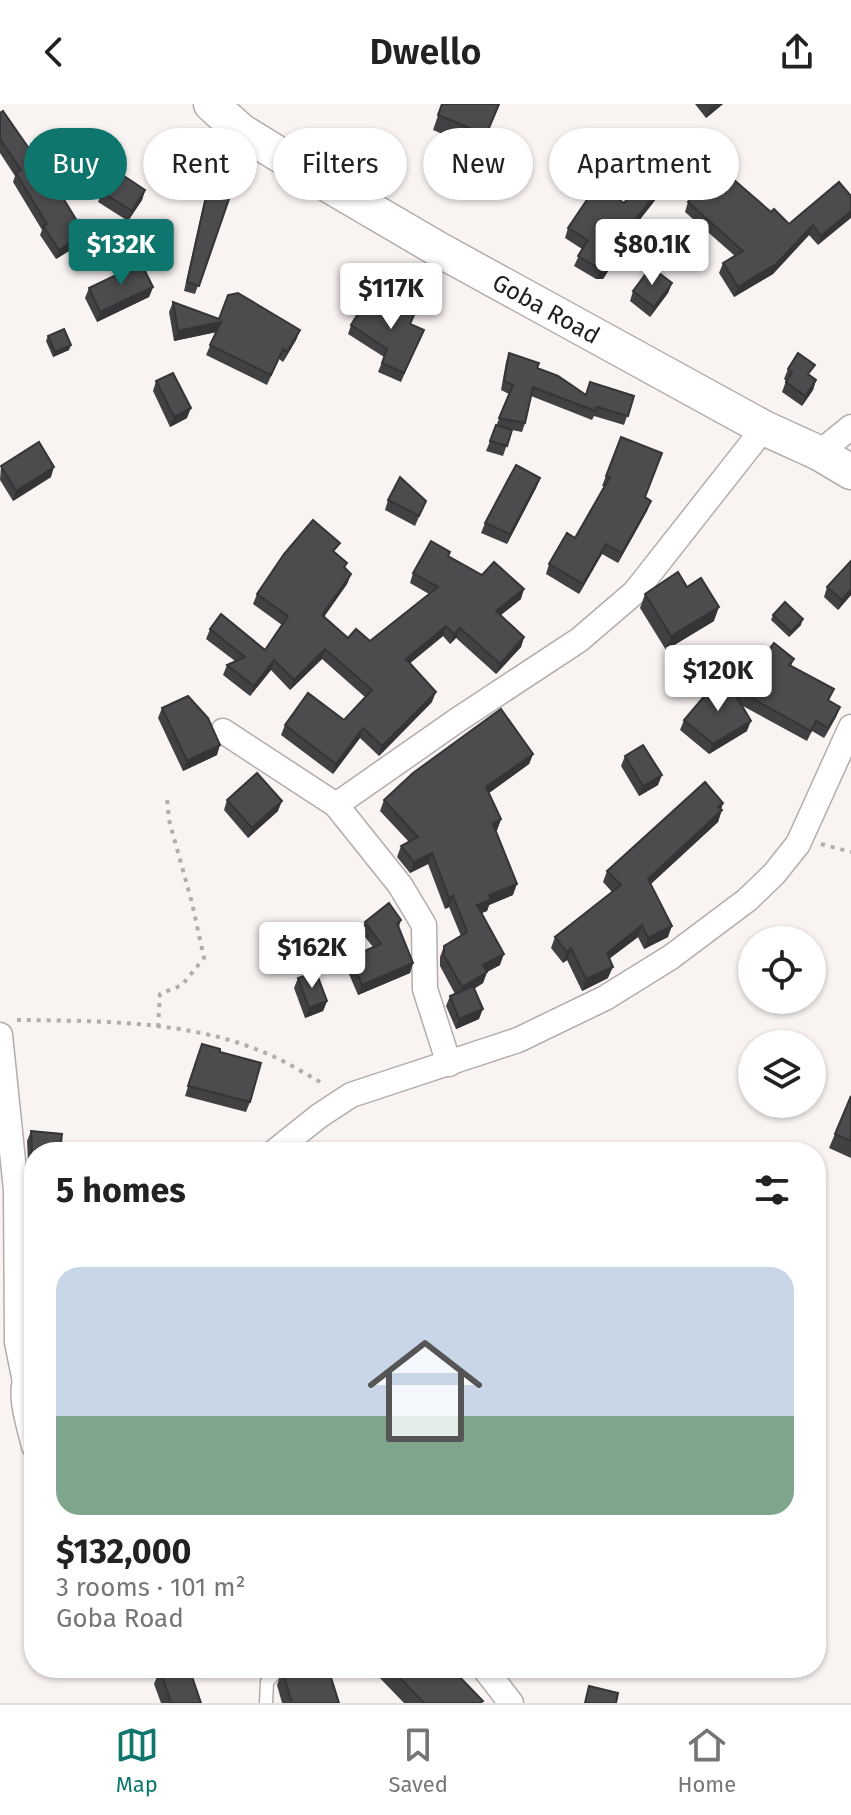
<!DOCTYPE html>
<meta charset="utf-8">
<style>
:root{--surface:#fff;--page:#f2f2f2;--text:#222;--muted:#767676;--line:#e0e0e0;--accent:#0f766e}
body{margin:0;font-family:"Fira Sans",sans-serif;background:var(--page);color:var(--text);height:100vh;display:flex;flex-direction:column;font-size:30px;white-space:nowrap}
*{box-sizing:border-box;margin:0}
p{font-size:26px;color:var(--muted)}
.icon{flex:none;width:44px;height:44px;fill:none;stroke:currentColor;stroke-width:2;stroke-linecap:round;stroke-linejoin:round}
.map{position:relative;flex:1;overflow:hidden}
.side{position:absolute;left:24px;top:1038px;width:802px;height:536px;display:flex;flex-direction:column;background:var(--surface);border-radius:32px;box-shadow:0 2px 6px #0004}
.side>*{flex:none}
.guide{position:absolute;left:24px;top:24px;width:804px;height:72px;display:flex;gap:16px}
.tools{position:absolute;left:738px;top:822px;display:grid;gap:16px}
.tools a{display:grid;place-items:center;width:88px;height:88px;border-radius:50%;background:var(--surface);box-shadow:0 2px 6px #0004;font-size:40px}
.price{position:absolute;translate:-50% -68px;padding:0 18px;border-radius:8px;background:#fff;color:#222;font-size:26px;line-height:52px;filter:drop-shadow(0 2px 4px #0008)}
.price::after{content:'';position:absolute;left:50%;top:48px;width:24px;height:18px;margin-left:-12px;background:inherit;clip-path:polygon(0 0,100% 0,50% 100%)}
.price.on{background:var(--accent);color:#fff}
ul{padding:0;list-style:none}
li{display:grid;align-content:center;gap:16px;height:424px;padding:0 32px}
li+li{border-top:2px solid var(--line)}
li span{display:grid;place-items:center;height:248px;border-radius:24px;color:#555}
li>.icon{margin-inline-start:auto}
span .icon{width:144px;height:144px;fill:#fffc;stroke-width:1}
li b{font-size:34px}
h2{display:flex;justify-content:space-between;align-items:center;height:96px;padding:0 32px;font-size:34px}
.pill{padding:0 28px;border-radius:36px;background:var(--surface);box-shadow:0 2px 6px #0004;font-size:28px;line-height:72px}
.pill.on{background:var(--accent);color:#fff}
header{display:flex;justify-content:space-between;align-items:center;height:104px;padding:0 32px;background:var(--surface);font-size:36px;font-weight:600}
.dock{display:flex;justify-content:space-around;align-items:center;height:112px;border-top:2px solid var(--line);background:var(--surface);font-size:22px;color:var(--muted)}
.dock a{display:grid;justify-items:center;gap:4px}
.dock .on{color:var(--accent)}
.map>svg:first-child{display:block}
</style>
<header><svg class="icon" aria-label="back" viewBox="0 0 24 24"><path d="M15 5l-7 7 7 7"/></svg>Dwello<svg class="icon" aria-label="share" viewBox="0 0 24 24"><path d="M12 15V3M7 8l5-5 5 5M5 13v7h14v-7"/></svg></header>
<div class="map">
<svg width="851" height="1599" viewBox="0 0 851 1599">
<rect width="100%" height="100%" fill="#f9f3f2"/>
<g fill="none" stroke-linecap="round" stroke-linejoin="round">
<defs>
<path id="service" d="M266 1599 267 1578 279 1564"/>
<g id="minor">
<path d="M819 349 851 323"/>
<path d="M223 627 336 701 400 781 424 821 425 885 449 960"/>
<path d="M336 701 456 617 579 536 635 488 764 324"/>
<path d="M0 931 16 1086 17 1238 24 1273"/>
<path d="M274 1048 319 1012 351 991 518 936 605 894 671 853 747 796 774 770 798 740 851 623"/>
<path d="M31 1259C16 1287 27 1313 34 1342"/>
<path d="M484 1564 511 1599"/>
</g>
<path id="secondary" d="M211 0 241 27 337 86 436 144 764 324 819 349 851 368"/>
</defs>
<use href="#service" stroke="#b2adac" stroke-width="15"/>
<use href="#minor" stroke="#b2adac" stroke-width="27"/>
<use href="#secondary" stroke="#b2adac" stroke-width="37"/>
<g stroke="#b2adad" stroke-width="4" stroke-dasharray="4 6" stroke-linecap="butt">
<path d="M821 740 851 748"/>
<path d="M17 916C100 917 193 916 270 951 289 959 307 971 324 980"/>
<path d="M158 923 160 890 182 881 204 854 192 799 169 716 167 694"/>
</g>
<use href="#service" stroke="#fff" stroke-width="12"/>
<use href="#minor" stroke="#fff" stroke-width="24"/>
<use href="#secondary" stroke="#fff" stroke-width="34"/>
</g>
<g fill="#414144">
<path d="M442 0H500L480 46 433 26Z"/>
<path d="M695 0H723L706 14Z"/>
<path d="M0 9 82 139 56 155 40 131 42 126 13 78 15 72 0 49Z"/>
<path d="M719 77 789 120 851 92 818 141 809 131 773 170 734 193 719 169 723 159 735 152 685 108 688 98Z"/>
<path d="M208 84 230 92 195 190 184 187 205 93Z"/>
<path d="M659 85 656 95 615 147 617 148 614 158 603 175H596L574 162 582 145 565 134 568 124Z"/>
<path d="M145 86 142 96 128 117 98 98 102 88Z"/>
<path d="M672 179 668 189 650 213 630 197 633 187Z"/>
<path d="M153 183 149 193 97 218 85 194 89 184Z"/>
<path d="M173 198 219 215 300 226 296 236 283 258 279 255 267 281 206 251 216 228 174 237 169 208Z"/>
<path d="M371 204 410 220 420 234 401 278 378 268 384 253 348 230 351 221Z"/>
<path d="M48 232 69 246 53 253 46 237Z"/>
<path d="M509 249 585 291 634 292 624 321 594 312 592 316 531 292 525 319 522 328 512 326 503 352 486 347 509 290 501 286 506 258Z"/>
<path d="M788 265 811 272 816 276 813 286 802 302 782 288 786 277 784 275Z"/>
<path d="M156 277 187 314 170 323 153 287Z"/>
<path d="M621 333 646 393 651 397 647 407 618 459 602 450 579 490 546 470 549 460 575 434 604 382H602Z"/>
<path d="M1 362 51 373 13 397 0 376Z"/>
<path d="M540 374 536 384 507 440 481 429 485 419Z"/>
<path d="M388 396 426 397 415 422 385 406Z"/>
<path d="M336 450 347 459 345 464 351 470 347 480 324 513 348 534 370 537 429 490 410 479 413 469 448 452 521 495 501 511 524 533 521 543 496 570 456 534 450 540 443 532 410 559 432 598 379 652 360 634 333 670 281 631 285 621 344 616 365 593 322 555 290 586 271 566 250 592 223 571 227 561 235 557 206 535 210 525 265 546 282 521 253 500 257 490Z"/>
<path d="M687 483 714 517 666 546 640 504 645 490Z"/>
<path d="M827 483 851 491 838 506 824 493Z"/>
<path d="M773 511 801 521 789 533 771 516Z"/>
<path d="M794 555 791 562 829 597 840 603 836 613 824 634 812 627 807 637 741 601 747 627 709 650 680 626 684 616 735 591 737 586Z"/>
<path d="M162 604 217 651 183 667 158 614Z"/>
<path d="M533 650 529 660 489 689 501 715 497 726 496 727 513 791 489 801 487 807 482 809 500 861 487 868 483 879 474 885 479 915 456 925 446 902 450 892 455 890 440 862V853L444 842 461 832 449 803 445 805 428 760 410 769 397 753 401 742 409 738 380 707 384 696Z"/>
<path d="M625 652 658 681 639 692 621 662Z"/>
<path d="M227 696 278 707 248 734 224 706Z"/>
<path d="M723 699 718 718 651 780 668 833 644 845 638 833 609 855 608 874 582 887 567 856 563 859 551 844 555 833 612 788 603 778 607 767Z"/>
<path d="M401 816 399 823 413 859 410 869 358 891 346 863 350 853 373 843 361 828 365 818Z"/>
<path d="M298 874 327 897 323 907 305 914 294 884Z"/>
<path d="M220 948 250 998 246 1008 185 992 198 950Z"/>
<path d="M851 992V1054L829 1044Z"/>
<path d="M31 1027 34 1048V1116H31L27 1037Z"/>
<path d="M34 1141V1165L32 1164Z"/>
<path d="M374 1564H451L482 1599H404L373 1567Z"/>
<path d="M160 1565 201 1599H161L154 1580Z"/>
<path d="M282 1566 339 1599H282L277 1581Z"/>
</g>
<g fill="#353537">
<path d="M715 0H723L706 14 710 4Z"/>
<path d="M659 85 656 95 609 155 613 145Z"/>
<path d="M145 86 142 96 128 117 132 107Z"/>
<path d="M851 107V114L818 141 821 132Z"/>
<path d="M813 121 809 131 773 170 734 193 738 183Z"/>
<path d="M85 130 82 139 56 155 59 146Z"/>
<path d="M617 148 614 158 603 175H596L600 165Z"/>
<path d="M672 179 668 189 650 213 654 203Z"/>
<path d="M153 183 149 193 97 218 100 208Z"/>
<path d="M221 218 217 228 174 237 178 227Z"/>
<path d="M300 226 296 236 283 258 287 248Z"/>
<path d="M71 241 69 246 53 253 55 248Z"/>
<path d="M816 276 813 286 802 302 805 292Z"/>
<path d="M191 304 187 314 170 323 174 313Z"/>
<path d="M54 363 51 373 13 397 16 387Z"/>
<path d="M540 374 536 384 507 440 510 430Z"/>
<path d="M651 397 647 407 618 459 622 449Z"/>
<path d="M606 440 602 450 579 490 583 480Z"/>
<path d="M351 470 347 480 318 521 322 511Z"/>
<path d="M524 485 521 495 493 517 496 507Z"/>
<path d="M851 485V491L838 506 842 496Z"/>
<path d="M719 503 714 517 666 546 671 532Z"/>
<path d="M803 515 801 521 789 533 791 528Z"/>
<path d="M446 522 443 532 403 565 406 555Z"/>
<path d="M460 524 456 534 450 540 454 530Z"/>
<path d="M524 533 521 543 496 570 500 560Z"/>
<path d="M325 545 322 555 290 586 294 576Z"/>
<path d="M274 556 271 566 250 592 254 582Z"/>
<path d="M436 588 432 598 379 652 382 642Z"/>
<path d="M840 603 836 613 824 634 828 624Z"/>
<path d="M751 617 747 627 709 650 713 640Z"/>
<path d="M363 624 360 634 333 670 336 660Z"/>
<path d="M220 641 217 651 183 667 187 657Z"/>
<path d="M533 650 529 660 482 694 486 683Z"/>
<path d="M662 671 658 681 639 692 643 682Z"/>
<path d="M282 697 278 707 248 734 252 724Z"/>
<path d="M723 699 719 709 722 706 718 718 644 786 648 775Z"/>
<path d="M501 715 497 726 489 731 493 720Z"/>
<path d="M432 749 428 760 410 769 414 758Z"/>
<path d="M517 780 513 791 489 801 487 807 473 812 477 801 489 791Z"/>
<path d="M453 792 449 803 445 805 449 794Z"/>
<path d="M642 821 638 833 602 860 607 849Z"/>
<path d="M672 822 668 833 644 845 648 834Z"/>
<path d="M571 844 567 856 563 859 567 848Z"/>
<path d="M504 850 500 861 479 872 483 861Z"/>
<path d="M413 859 410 869 358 891 362 881Z"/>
<path d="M613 863 608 874 582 887 586 875Z"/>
<path d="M487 868 483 879 458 894 462 883Z"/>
<path d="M327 897 323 907 305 914 309 904Z"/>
<path d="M483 905 479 915 456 925 459 915Z"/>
</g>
<g fill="#4c4c4f" stroke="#353537" stroke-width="2">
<path d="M442 0H499L486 31 438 11Z"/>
<path d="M3 7 37 56 39 55 85 130 59 146 43 122 47 120 16 69 21 66 0 35V9Z"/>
<path d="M115 66 145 86 132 107 102 88Z"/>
<path d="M726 69 771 108 774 105 789 120 839 78 851 92V107L821 132 813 121 776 160 738 183 723 159 743 147 688 98 712 71 719 77Z"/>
<path d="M644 73 659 85 613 145 617 148 607 165H600L578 152 588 136 568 124 597 81 624 99Z"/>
<path d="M208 84 230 92 199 182 187 178Z"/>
<path d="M141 159 153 183 100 208 89 184Z"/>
<path d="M651 163 672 179 654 203 633 187Z"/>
<path d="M238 189 300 226 287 248 283 245 271 271 210 241 221 218 178 227 173 198 219 215 228 191Z"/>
<path d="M395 194 417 204 410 220 424 226 404 269 382 259 387 245 351 221 364 200 371 204 376 195 390 204Z"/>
<path d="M64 225 71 241 55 248 48 232Z"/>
<path d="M509 249 539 259 537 264 558 272 586 291 590 278 634 292 628 312 597 303 595 307 533 283 525 319 499 314 513 281 504 277Z"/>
<path d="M798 249 815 261 808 270 816 276 805 292 786 278 792 268 788 265Z"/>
<path d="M173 269 191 304 174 313 156 277Z"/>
<path d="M496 321 512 326 507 342 490 337Z"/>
<path d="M621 333 662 349 645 393 651 397 622 449 606 440 583 480 549 460 567 429 575 434 610 373 606 372Z"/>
<path d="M39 338 54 363 16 387 1 362Z"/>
<path d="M516 361 540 374 510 430 485 419Z"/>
<path d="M400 373 426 397 419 412 388 396Z"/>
<path d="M313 416 340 439 333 447 347 459 344 463 351 470 322 511 348 534 356 525 370 537 438 483 413 469 431 437 450 448 448 452 482 471 494 458 524 485 496 507 524 533 500 560 460 524 454 530 446 522 406 555 436 588 382 642 363 624 336 660 285 621 308 589 344 616 372 586 325 545 294 576 274 556 254 582 227 561 245 553 210 525 221 510 265 546 288 512 257 490 284 450Z"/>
<path d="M851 457V485L842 496 827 483Z"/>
<path d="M678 468 687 483 701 474 719 503 671 532 645 490Z"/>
<path d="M785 498 803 515 791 528 773 511Z"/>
<path d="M774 539 794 555 789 561 834 585 828 596 840 603 828 624 816 617 811 627 737 586Z"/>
<path d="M723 570 751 617 713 640 684 616Z"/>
<path d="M188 592 208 614 220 641 187 657 162 604Z"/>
<path d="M501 605 533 650 486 683 501 715 493 720 517 780 489 791 491 796 477 801 504 850 483 861 487 868 462 883 444 851V842L467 828 453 792 449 794 432 749 414 758 401 742 418 733 384 696 413 669Z"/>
<path d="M643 641 662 671 643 682 625 652Z"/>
<path d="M257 669 282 697 252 724 227 696Z"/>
<path d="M705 678 723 699 718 703 722 706 648 775 672 822 648 834 642 821 607 849 613 863 586 875 571 844 567 848 555 833 621 781 607 767Z"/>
<path d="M389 799 401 816 397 819 413 859 362 881 350 853 381 840 365 818Z"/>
<path d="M316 868 327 897 309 904 298 874Z"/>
<path d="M473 882 483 905 459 915 450 892Z"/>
<path d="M202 940 220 945V948L261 959 250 998 188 982Z"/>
<path d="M851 992V1037L835 1030Z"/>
<path d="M31 1027 62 1030 60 1048H34V1089Z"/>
<path d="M163 1564H189L201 1599H171L160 1565Z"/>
<path d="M284 1564H328L339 1599H292L282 1566Z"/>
<path d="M390 1564H451L483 1597 480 1599H424Z"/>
<path d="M589 1582 618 1589 616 1599H585Z"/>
</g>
<g text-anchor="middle" stroke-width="8" stroke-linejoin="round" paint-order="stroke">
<g font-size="24" fill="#201e1e" stroke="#fff">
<text transform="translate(546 205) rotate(29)" y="8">Goba Road</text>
</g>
</g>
</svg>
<div class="tools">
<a><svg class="icon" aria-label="locate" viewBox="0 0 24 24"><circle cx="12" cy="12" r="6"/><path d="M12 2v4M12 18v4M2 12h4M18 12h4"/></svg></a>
<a><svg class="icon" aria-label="layers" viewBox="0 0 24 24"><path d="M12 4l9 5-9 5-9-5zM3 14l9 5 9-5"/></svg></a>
</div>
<b class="price on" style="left:121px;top:183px">$132K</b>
<b class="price" style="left:652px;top:183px">$80.1K</b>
<b class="price" style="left:391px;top:227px">$117K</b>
<b class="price" style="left:718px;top:609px">$120K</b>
<b class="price" style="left:312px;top:886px">$162K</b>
<div class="guide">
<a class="pill on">Buy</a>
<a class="pill">Rent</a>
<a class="pill">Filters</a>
<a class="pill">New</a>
<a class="pill">Apartment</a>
</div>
<section class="side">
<h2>5 homes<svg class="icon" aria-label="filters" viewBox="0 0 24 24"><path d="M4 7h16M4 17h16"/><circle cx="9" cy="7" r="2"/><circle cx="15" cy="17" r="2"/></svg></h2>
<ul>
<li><span style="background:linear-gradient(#c9d6e8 60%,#7fa58c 0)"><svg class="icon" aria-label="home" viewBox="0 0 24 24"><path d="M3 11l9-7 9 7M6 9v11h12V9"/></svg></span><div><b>$132,000</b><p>3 rooms · 101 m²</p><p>Goba Road</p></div></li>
</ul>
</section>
</div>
<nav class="dock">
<a class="on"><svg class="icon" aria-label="map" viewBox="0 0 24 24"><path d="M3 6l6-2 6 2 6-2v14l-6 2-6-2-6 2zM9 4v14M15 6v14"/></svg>Map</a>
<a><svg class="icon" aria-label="saved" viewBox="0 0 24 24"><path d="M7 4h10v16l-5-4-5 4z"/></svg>Saved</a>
<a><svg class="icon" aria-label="home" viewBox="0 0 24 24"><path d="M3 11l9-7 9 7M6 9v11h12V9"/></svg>Home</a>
</nav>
